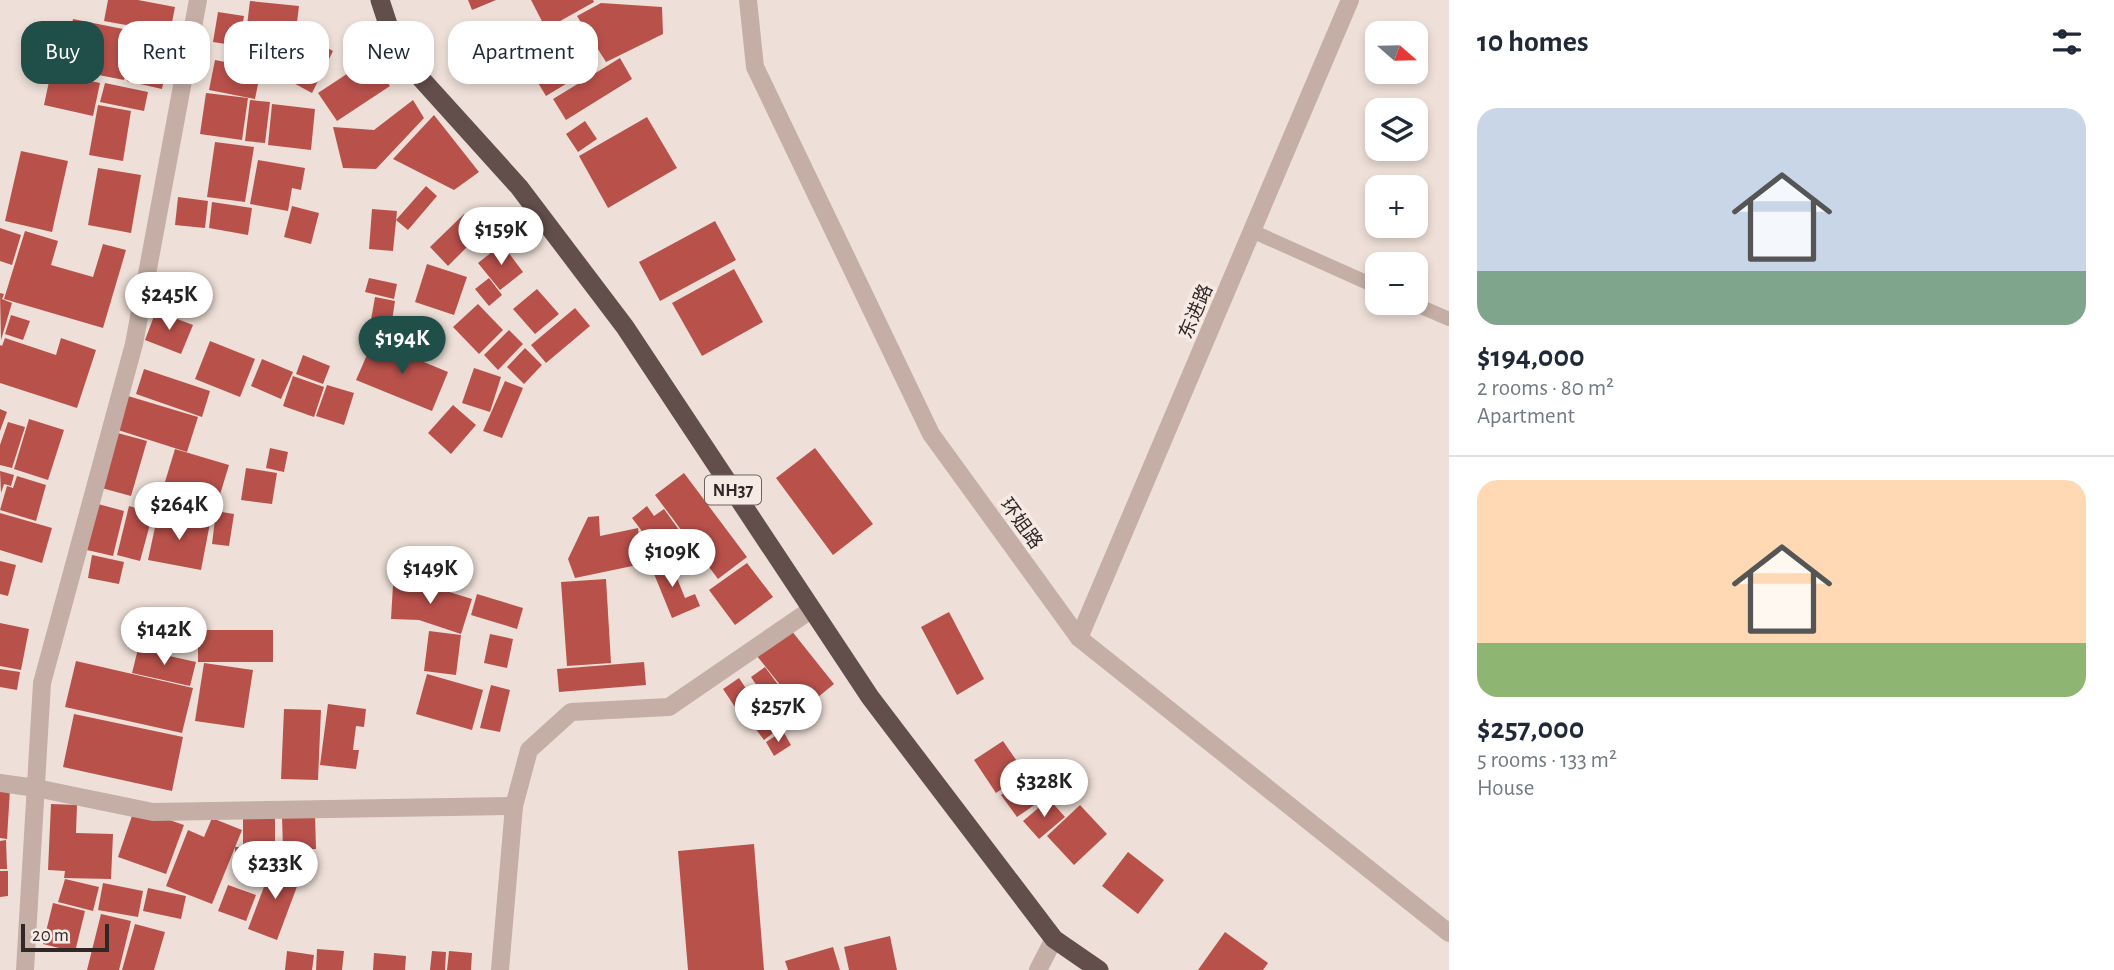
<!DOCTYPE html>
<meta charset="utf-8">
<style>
:root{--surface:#fff;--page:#f2f2f3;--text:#1f2937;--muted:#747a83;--line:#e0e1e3;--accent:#204e49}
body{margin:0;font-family:"Alegreya Sans","Noto Sans SC",sans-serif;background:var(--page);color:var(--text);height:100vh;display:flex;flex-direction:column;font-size:26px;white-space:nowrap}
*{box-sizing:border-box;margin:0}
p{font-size:23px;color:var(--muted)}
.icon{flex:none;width:38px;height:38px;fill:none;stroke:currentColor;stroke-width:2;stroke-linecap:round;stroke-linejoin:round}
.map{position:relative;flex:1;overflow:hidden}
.side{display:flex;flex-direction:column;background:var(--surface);width:665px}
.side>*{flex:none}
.guide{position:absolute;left:21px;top:21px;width:665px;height:63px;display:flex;gap:14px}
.needle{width:46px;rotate:110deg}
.controls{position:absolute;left:1365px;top:21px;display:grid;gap:14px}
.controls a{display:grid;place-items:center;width:63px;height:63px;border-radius:14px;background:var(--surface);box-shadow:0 4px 10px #0003;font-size:35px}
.scale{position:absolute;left:21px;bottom:18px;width:88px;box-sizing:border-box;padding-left:7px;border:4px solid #312726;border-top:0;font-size:19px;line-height:24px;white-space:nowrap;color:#312726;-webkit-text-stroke:5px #f6eae4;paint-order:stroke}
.price{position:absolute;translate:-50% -60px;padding:0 16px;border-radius:24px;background:#fff;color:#222;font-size:23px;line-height:46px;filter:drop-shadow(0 2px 4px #0008)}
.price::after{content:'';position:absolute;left:50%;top:42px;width:21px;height:16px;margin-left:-10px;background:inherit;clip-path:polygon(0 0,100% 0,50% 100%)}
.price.active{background:var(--accent);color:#fff}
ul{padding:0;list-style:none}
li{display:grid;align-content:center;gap:14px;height:371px;padding:0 28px}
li+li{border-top:2px solid var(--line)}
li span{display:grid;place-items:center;height:217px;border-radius:21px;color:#555}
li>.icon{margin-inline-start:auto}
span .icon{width:126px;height:126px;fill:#fffc;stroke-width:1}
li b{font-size:30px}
h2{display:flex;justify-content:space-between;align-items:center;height:84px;padding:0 28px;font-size:30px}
.pill{padding:0 24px;border-radius:21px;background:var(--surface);box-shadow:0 4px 10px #0003;font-size:24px;line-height:63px}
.pill.active{background:var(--accent);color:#fff}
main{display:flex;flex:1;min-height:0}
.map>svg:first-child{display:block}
</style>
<main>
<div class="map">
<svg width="1449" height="970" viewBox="0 0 1449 970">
<rect width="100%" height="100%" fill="#eee0d8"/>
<g fill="#b9514b">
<path d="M108 0H138L175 7 170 33 104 21Z"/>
<path d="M468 0H496L472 10Z"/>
<path d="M531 0H593L594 2 546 29Z"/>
<path d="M250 1 299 6 292 64 243 58Z"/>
<path d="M601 3 662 7 663 34 606 62 577 16Z"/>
<path d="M218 12 244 16 239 46 213 42Z"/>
<path d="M73 19 133 31 124 80 63 68Z"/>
<path d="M138 29 173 36 162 89 127 81Z"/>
<path d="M307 37 333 51 312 93 286 79Z"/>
<path d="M559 42 579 76 546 96 526 63Z"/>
<path d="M580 45 595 68 582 76 567 53Z"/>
<path d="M371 58 390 86 337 121 318 93Z"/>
<path d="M620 58 632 79 566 120 553 99Z"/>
<path d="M215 60 261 69 255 99 209 90Z"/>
<path d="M51 72 100 83 93 116 44 105Z"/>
<path d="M105 83 148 92 144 111 100 102Z"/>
<path d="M206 93 248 98 242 140 200 134Z"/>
<path d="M250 100 270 102 265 143 245 141Z"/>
<path d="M413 100 424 118 376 169 343 168 333 127 374 130Z"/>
<path d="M272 104 315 109 311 150 268 145Z"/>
<path d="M98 105 131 111 123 161 89 155Z"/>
<path d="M434 115 479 172 454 190 393 159Z"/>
<path d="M647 117 677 168 608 208 579 156Z"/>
<path d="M585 121 597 139 578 152 566 134Z"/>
<path d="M215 142 254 147 245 202 207 197Z"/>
<path d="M21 151 68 161 52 232 5 221Z"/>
<path d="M258 160 305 168 301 190 292 188 288 211 250 204Z"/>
<path d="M98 168 141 175 131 233 88 225Z"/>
<path d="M426 186 437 196 408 230 396 220Z"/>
<path d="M178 197 208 201 205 228 175 225Z"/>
<path d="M212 202 252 208 248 235 209 228Z"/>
<path d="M292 206 319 213 311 244 284 237Z"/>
<path d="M372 209 397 211 393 251 369 249Z"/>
<path d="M464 214 482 232 448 266 430 247Z"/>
<path d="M715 221 736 260 660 301 639 262Z"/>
<path d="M0 228 21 235 12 265 0 261Z"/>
<path d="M25 231 58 241 51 265 93 277 103 244 126 250 103 328 4 299Z"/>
<path d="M502 244 523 272 500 290 478 263Z"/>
<path d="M427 264 467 277 454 315 415 302Z"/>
<path d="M734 269 763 322 702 356 672 303Z"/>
<path d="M369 278 397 284 394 299 365 292Z"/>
<path d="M489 278 502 295 489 306 475 289Z"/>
<path d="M537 289 559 314 535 334 513 309Z"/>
<path d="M0 293 4 294 2 299 12 303 1 340Z"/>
<path d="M375 297 395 301 389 341 368 337Z"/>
<path d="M478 304 503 330 479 354 453 327Z"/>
<path d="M575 308 590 326 546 363 531 345Z"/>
<path d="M156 311 193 325 181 354 145 340Z"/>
<path d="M11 315 30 321 23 340 5 334Z"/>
<path d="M509 330 523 344 498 370 484 355Z"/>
<path d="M5 338 56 355 61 338 96 350 77 408 0 383V345L2 346Z"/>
<path d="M210 341 255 359 240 397 195 379Z"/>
<path d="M373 341 448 372 432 411 356 380Z"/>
<path d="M525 348 542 365 524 384 507 367Z"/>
<path d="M303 355 330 366 323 384 296 374Z"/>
<path d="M262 359 293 372 281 399 251 386Z"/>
<path d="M474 368 501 377 490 412 462 403Z"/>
<path d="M144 369 210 391 202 417 136 394Z"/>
<path d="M293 376 324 387 314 417 283 406Z"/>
<path d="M505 381 523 388 502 438 483 431Z"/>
<path d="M327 385 354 393 344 425 316 416Z"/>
<path d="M128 396 198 417 187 452 118 430Z"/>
<path d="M453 405 476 425 451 454 428 433Z"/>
<path d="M0 409 7 412 0 431Z"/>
<path d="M29 419 64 430 48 480 14 469Z"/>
<path d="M8 422 25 427 12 468 0 465V445Z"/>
<path d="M114 432 147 441 131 496 98 487Z"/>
<path d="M270 448 288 452 284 472 266 468Z"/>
<path d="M815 448 873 524 833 555 776 478Z"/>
<path d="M175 449 229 465 215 511 161 495Z"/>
<path d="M246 468 277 473 272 504 241 500Z"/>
<path d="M0 471 14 475 11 486 4 484 1 493Z"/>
<path d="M684 473 747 557 718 579 655 495Z"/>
<path d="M17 476 46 485 36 521 0 510 7 486 13 488Z"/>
<path d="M98 504 124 511 113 556 87 550Z"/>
<path d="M129 506 153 513 140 561 117 555Z"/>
<path d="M647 506 654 516 664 509 679 530 654 547 632 518Z"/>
<path d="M216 511 234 514 229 546 212 544Z"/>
<path d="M0 513 52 528 42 563 0 550Z"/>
<path d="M158 513 210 523 201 570 148 560Z"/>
<path d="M599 516 600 536 638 528 642 564 575 578 568 559 588 517Z"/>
<path d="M680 533 698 558 679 570 663 547Z"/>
<path d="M92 555 124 562 119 584 88 578Z"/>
<path d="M668 556 685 598 695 594 700 606 672 618 650 564Z"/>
<path d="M0 561 16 565 8 596 0 594Z"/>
<path d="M747 563 773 597 735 625 709 590Z"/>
<path d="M606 579 611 663 567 666 561 582Z"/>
<path d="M393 585 430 586 472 599 461 634 419 620 391 619Z"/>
<path d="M477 594 523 608 517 629 471 615Z"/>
<path d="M949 612 984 679 957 695 921 627Z"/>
<path d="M0 623 29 629 21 670 0 666Z"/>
<rect x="198" y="630" width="75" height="32"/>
<path d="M791 630 834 684 801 711 757 656Z"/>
<path d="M429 631 461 635 456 675 424 671Z"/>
<path d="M490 634 513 639 507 668 484 663Z"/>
<path d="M138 649 196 662 190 686 132 673Z"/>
<path d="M76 661 193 688 182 733 65 707Z"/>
<path d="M644 662 646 685 559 692 557 669Z"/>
<path d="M204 663 253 670 244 728 195 721Z"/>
<path d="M765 667 799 713 764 740 740 708 761 692 751 677Z"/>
<path d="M0 669 20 672 17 690 0 687Z"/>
<path d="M427 674 483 690 472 730 416 714Z"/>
<path d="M739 678 751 696 735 707 723 689Z"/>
<path d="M491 685 510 690 500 732 480 728Z"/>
<path d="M328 704 366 709 364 727 356 726 353 750H359L356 769 320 765Z"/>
<path d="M284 709 321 710 318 780 281 779Z"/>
<path d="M74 714 183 737 172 791 63 767Z"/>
<path d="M783 731 791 745 774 756 766 742Z"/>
<path d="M1003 741 1025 773 996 793 974 760Z"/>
<path d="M1031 774 1046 797 1017 817 1001 795Z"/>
<path d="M0 789H10L7 839 0 838Z"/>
<path d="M1049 799 1065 817 1039 839 1023 821Z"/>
<path d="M51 804 77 805 76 833 113 834 111 879 64 878 65 871 48 870Z"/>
<path d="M1080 805 1107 834 1074 865 1047 836Z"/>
<path d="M133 813H149L184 825 166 874 118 857Z"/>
<path d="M315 814 316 849 283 850 282 816Z"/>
<path d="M275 816V845L243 846V817Z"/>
<path d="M212 818 242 830 212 904 166 886 188 830 204 837Z"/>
<path d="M6 840 7 869H0V841Z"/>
<path d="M754 844 764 970H688L678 851Z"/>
<path d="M235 847H266V860L235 861Z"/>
<path d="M1128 852 1164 880 1138 914 1102 886Z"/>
<path d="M273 863 302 873 277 940 248 929Z"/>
<path d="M0 871H8V896L0 897Z"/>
<path d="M65 879 99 887 93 911 58 902Z"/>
<path d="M103 883 143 891 138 917 98 910Z"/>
<path d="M228 885 256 895 246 921 218 911Z"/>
<path d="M148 888 186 896 181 919 143 911Z"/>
<path d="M53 903 85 911 75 952 43 944Z"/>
<path d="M101 914 131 921 119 970H87Z"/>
<path d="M135 924 165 932 154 970H122Z"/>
<path d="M1225 932 1268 963 1263 970H1198Z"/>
<path d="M890 936 897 970H849L844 947Z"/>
<path d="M833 947 840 970H788L785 961Z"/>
<path d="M317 949 344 951 342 970H316Z"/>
<path d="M287 951 314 955 312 970H285Z"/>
<path d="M432 951 446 952 445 970H430Z"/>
<path d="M449 951 472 953 471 970H447Z"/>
<path d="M374 953 406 956 405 970H373Z"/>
</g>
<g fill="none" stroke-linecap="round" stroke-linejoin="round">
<g stroke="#c4aea6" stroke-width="14">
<path d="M1252 231 1377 287"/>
<path d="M1412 303 1449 319"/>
</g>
<g stroke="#c4aea6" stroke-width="18">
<path d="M1079 638 1350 0"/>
<path d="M0 783 36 788 153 812 514 806"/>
<path d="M25 970 42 683 134 344 198 0"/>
<path d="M500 970 514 806 529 750 571 712 669 707 812 609"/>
<path d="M1038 970 1054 939"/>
</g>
<path stroke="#c4aea6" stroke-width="18" d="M748 0 755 67 931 434 1079 638 1449 933"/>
<path stroke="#624e4b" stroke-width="19" d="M380 0 397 52 519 187 625 327 870 697 1054 939 1099 970"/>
</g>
<g text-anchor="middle" stroke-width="7" stroke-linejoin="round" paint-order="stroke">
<rect fill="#f6eae4" stroke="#6c625f" stroke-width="2" x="705" y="475.5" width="56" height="29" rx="5"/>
<g font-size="18" font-weight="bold" fill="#312726">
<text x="733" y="496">NH37</text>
</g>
<g font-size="19" fill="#312726" stroke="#f6eae4">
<text transform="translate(1195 311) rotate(-67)" y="7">东进路</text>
<text transform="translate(1022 523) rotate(54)" y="7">环姐路</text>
</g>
</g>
</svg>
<div class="controls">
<a><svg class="needle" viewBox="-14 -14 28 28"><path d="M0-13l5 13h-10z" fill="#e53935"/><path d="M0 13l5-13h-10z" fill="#747a83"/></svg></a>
<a><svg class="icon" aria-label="layers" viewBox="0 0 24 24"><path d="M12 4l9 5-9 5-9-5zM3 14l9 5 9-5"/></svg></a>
<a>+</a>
<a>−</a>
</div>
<div class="scale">20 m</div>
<b class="price" style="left:501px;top:267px">$159K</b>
<b class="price" style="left:169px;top:332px">$245K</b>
<b class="price active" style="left:402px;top:376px">$194K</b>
<b class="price" style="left:179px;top:542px">$264K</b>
<b class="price" style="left:672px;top:589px">$109K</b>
<b class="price" style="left:430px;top:606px">$149K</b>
<b class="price" style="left:164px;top:667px">$142K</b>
<b class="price" style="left:778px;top:744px">$257K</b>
<b class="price" style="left:1044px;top:819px">$328K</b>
<b class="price" style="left:275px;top:901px">$233K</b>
<div class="guide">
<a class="pill active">Buy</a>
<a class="pill">Rent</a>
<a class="pill">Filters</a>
<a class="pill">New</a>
<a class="pill">Apartment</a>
</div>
</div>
<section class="side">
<h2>10 homes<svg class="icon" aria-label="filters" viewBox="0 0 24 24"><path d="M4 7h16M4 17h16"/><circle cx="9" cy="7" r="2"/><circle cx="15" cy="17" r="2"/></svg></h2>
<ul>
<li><span style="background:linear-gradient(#c9d6e8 75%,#7fa58c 0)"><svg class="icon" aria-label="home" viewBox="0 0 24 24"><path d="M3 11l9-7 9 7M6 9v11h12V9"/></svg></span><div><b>$194,000</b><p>2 rooms · 80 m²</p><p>Apartment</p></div></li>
<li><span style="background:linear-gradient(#ffd9b3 75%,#8fb573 0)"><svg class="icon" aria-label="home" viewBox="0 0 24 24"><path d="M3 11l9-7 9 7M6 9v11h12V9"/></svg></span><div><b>$257,000</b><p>5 rooms · 133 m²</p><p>House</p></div></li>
</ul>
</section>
</main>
